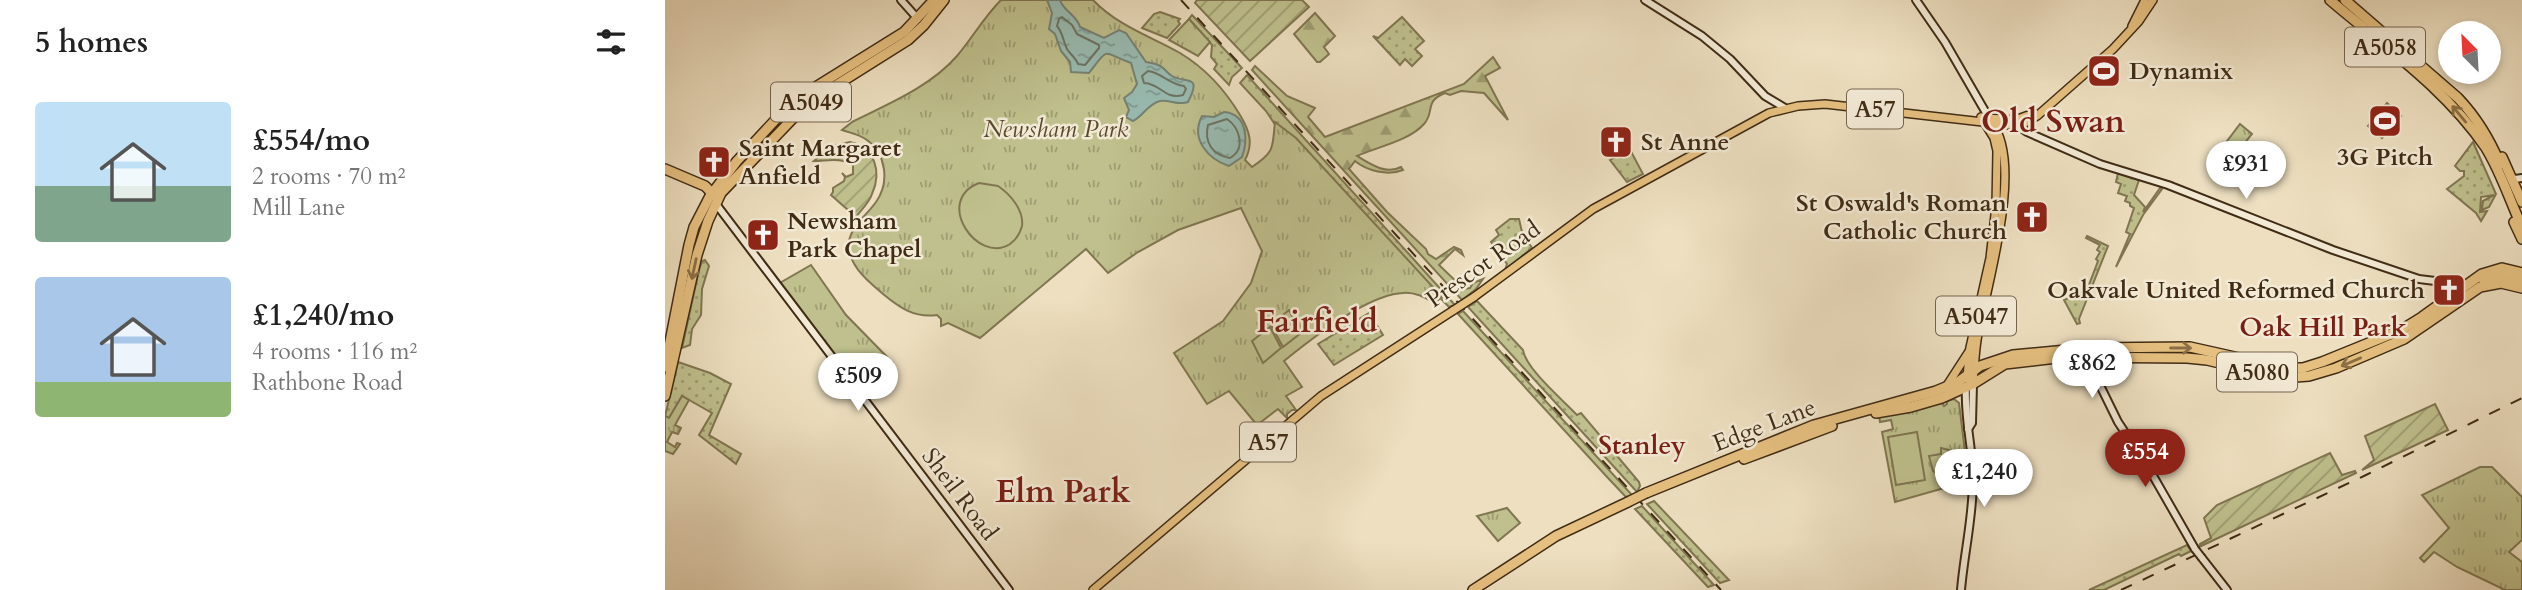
<!DOCTYPE html>
<meta charset="utf-8">
<style>
:root{--surface:#fff;--page:#f6f6f6;--text:#222;--muted:#767676;--accent:#8f2418}
body{margin:0;font-family:Cardo,serif;background:var(--page);color:var(--text);height:100vh;display:flex;flex-direction:column;font-size:26px;white-space:nowrap}
*{box-sizing:border-box;margin:0}
p{font-size:23px;color:var(--muted)}
.icon{flex:none;width:38px;height:38px;fill:none;stroke:currentColor;stroke-width:2;stroke-linecap:round;stroke-linejoin:round}
.map{position:relative;flex:1;overflow:hidden}
.details{display:flex;flex-direction:column;background:var(--surface);width:665px}
.details>*{flex:none}
.needle{width:46px;rotate:336deg}
.controls{position:absolute;left:1773px;top:21px;display:grid;gap:14px}
.controls a{display:grid;place-items:center;width:63px;height:63px;border-radius:50%;background:var(--surface);box-shadow:0 4px 10px #0003;font-size:35px}
.price{position:absolute;translate:-50% -60px;padding:0 16px;border-radius:24px;background:#fff;color:#222;font-size:23px;line-height:46px;filter:drop-shadow(0 2px 4px #0008)}
.price::after{content:'';position:absolute;left:50%;top:42px;width:21px;height:16px;margin-left:-10px;background:inherit;clip-path:polygon(0 0,100% 0,50% 100%)}
.price.selected{background:var(--accent);color:#fff}
ul{padding:0;list-style:none}
li{display:flex;align-items:center;gap:21px;height:175px;padding:0 35px}
li span{display:grid;place-items:center;flex:none;width:196px;height:140px;border-radius:7px;color:#555}
li>.icon{margin-inline-start:auto}
span .icon{width:84px;height:84px;fill:#fffc;stroke-width:1}
li b{font-size:30px}
h2{display:flex;justify-content:space-between;align-items:center;height:84px;padding:0 35px;font-size:30px}
main{display:flex;flex:1;min-height:0}
.map>svg:first-child{display:block}
</style>
<main>
<section class="details">
<h2>5 homes<svg class="icon" aria-label="filters" viewBox="0 0 24 24"><path d="M4 7h16M4 17h16"/><circle cx="9" cy="7" r="2"/><circle cx="15" cy="17" r="2"/></svg></h2>
<ul>
<li><span style="background:linear-gradient(#bfe0f5 60%,#7fa58c 0)"><svg class="icon" aria-label="home" viewBox="0 0 24 24"><path d="M3 11l9-7 9 7M6 9v11h12V9"/></svg></span><div><b>£554/mo</b><p>2 rooms · 70 m²</p><p>Mill Lane</p></div></li>
<li><span style="background:linear-gradient(#a9c7e8 75%,#8fb573 0)"><svg class="icon" aria-label="home" viewBox="0 0 24 24"><path d="M3 11l9-7 9 7M6 9v11h12V9"/></svg></span><div><b>£1,240/mo</b><p>4 rooms · 116 m²</p><p>Rathbone Road</p></div></li>
</ul>
</section>
<div class="map">
<svg width="1857" height="590" viewBox="0 0 1857 590">
<defs>
<pattern id="grass-dots" width="8" height="8" patternUnits="userSpaceOnUse" patternTransform="scale(1.75)"><rect width="8" height="8" fill="#bfc08d"/><path d="M2 2h.1M6 6h.1" fill="none" stroke="#9d9c72" stroke-width="1.8" stroke-linecap="round"/></pattern>
<pattern id="forest-firs" width="22" height="20" patternUnits="userSpaceOnUse" patternTransform="scale(1.75)"><rect width="22" height="20" fill="#bfc08d"/><path d="M5 1l3.5 6h-7zM16 11l3.5 6h-7z" fill="#9d9c72"/></pattern>
<pattern id="park-tufts" width="24" height="20" patternUnits="userSpaceOnUse" patternTransform="scale(1.75)"><rect width="24" height="20" fill="#bfc08d"/><path d="M3 7l-1-3M5 7V3M7 7l1-3M15 17l-1-3M17 17v-4M19 17l1-3" fill="none" stroke="#9d9c72"/></pattern>
<pattern id="garden-furrows" width="10" height="10" patternUnits="userSpaceOnUse" patternTransform="scale(1.75)"><rect width="10" height="10" fill="#bfc08d"/><path d="M-1 1l2-2M0 10L10 0M9 11l2-2" fill="none" stroke="#9d9c72"/></pattern>
<pattern id="water-ripples" width="26" height="14" patternUnits="userSpaceOnUse" patternTransform="scale(1.75)"><rect width="26" height="14" fill="#99bcb3"/><path d="M2 4q2-2 4 0t4 0M15 11q2-2 4 0t4 0" fill="none" stroke="#7e9990"/></pattern>
</defs>
<rect width="100%" height="100%" fill="#eddfc0"/>
<filter id="stains"><feTurbulence type="fractalNoise" baseFrequency=".00286" numOctaves="4"/><feColorMatrix values="0 0 0 0 .2 0 0 0 0 .09 0 0 0 0 .02 0 0 0 .5 -.17"/></filter>
<radialGradient id="worn" r=".72"><stop offset=".6" stop-color="#630" stop-opacity="0"/><stop offset="1" stop-color="#630" stop-opacity=".3"/></radialGradient>
<g fill="url(#grass-dots)" stroke="#807651" stroke-width="2">
<path d="M495 12 515 19 513 21 515 24 502 38 477 28 489 14Z"/>
<path d="M527 15 577 68 567 77 564 85 549 69 552 64 546 57 547 45 524 19Z"/>
<path d="M737 17 759 41 750 49 757 56 747 66 740 59 735 65 708 36 713 38Z"/>
<path d="M582 75 790 305 784 307 609 123 601 111 575 83Z"/>
<path d="M1808 142 1831 194 1824 207 1817 210 1818 201 1829 195 1816 197 1815 212 1822 211 1816 221 1811 213 1782 189 1799 176V171H1795L1790 166Z"/>
<path d="M962 144 978 174 962 182 945 160 952 156 950 151Z"/>
<path d="M1453 173 1474 180 1469 195 1480 207 1478 212 1495 188 1497 189 1478 215 1451 267 1465 234 1461 232 1469 208 1465 206V203L1460 201 1462 196 1453 193 1456 184 1451 182Z"/>
<path d="M845 219H854L857 232 867 248 840 270 842 264 826 242 834 235 831 230Z"/>
<path d="M1422 236 1443 246 1414 319 1415 323 1412 324 1399 300 1422 290 1433 261 1431 259 1435 252 1432 250 1435 245 1421 238Z"/>
<path d="M40 260 44 266 37 289 36 315 27 329 25 345 17 348 34 270 37 261Z"/>
<path d="M812 301 858 350C861 369 898 400 912 415L916 413 974 482 975 486 972 492 803 307Z"/>
<path d="M798 311 967 495 961 497 943 478 793 314Z"/>
<path d="M704 313 718 335 669 365 653 344Z"/>
<path d="M13 362 45 373 66 384 44 435 76 454 71 464 34 435 47 413 17 396 4 418 0 416Z"/>
<path d="M989 501 1064 580 1055 583 982 504Z"/>
<path d="M977 506 1049 585 1043 587 970 509Z"/>
<path d="M1522 545 1526 551 1516 556 1514 554 1439 590H1424Z"/>
</g>
<g fill="url(#forest-firs)" stroke="#807651" stroke-width="2">
<path d="M650 13 670 36 659 47 664 54 655 62H652L629 34Z"/>
<path d="M828 57 835 68 820 76 843 120 819 93 796 91 785 95 780 93C759 101 770 112 759 124 744 141 712 147 692 156 705 164 721 175 736 167L738 170C723 176 702 171 690 161L684 169 722 212 761 249 763 254 771 259 789 247 796 250 798 255 790 249 774 265 799 289 805 288 808 283 818 279 811 289 797 300 587 70 590 66 622 96 650 108 643 117 660 137 799 84Z"/>
</g>
<g fill="url(#park-tufts)" stroke="#807651" stroke-width="2">
<path d="M336 0H428C453 26 485 36 515 53 540 68 560 90 575 115 584 130 589 143 580 160L587 167C611 151 607 147 610 122L631 138 777 297 769 303C760 297 749 292 738 293 703 294 646 339 619 361L637 387 621 396 631 410H627L622 414V418L613 409 592 425 564 391 542 404 509 353 558 321 586 283 597 251 576 208 513 230 473 252 443 273 421 249 315 338 283 323 276 326V319L272 315C249 318 235 308 218 294 203 281 182 265 184 242 186 226 202 215 211 202 225 182 221 154 202 140 194 134 185 133 177 130L187 122C223 104 265 87 292 56 308 37 319 17 336 0Z"/>
<path d="M524 19 545 42 533 56 504 40Z"/>
<path d="M1575 124 1587 134 1561 166 1550 157Z"/>
<path d="M146 265 181 315 228 363 193 391 113 284Z"/>
<path d="M17 396 24 400 10 425 16 428 13 434 7 432 2 442 10 447 12 443 15 444 8 454 0 451V416L4 418Z"/>
<path d="M1289 399 1294 403 1303 477 1297 478V483L1230 502 1217 432 1228 429 1226 420 1215 422 1214 416 1277 403 1279 406 1282 404V401Z"/>
<path d="M1815 467H1827L1857 497V540L1844 552 1857 562V590H1840L1792 567 1769 552 1759 562 1755 558 1784 528 1757 495Z"/>
<path d="M842 508 855 523 833 541 812 516Z"/>
</g>
<g fill="url(#garden-furrows)" stroke="#807651" stroke-width="2">
<path d="M532 0H637L644 7 585 61 530 3Z"/>
<path d="M185 142C210 147 217 172 207 194 204 203 196 210 191 217L166 195 168 192V188L179 181 180 177 177 173 181 177 188 174V165C175 157 162 161 149 161L167 146Z"/>
<path d="M1770 404 1783 430 1697 470 1709 460 1700 436Z"/>
<path d="M1665 453 1677 475 1690 471 1691 473 1534 547 1535 544 1546 538 1539 518 1552 505Z"/>
</g>
<g fill="#bfc08d" stroke="#807651" stroke-width="2">
<path d="M1722 103 1736 116 1717 138 1703 126Z"/>
<path d="M314 183 333 186C345 194 359 210 357 226 355 233 351 240 345 244 313 265 268 201 314 183Z"/>
<path d="M624 310 636 333 618 347 606 325Z"/>
<path d="M605 327 616 348 598 363 587 341Z"/>
<path d="M1252 432 1260 480 1231 485 1223 437Z"/>
<path d="M1276 448 1284 450 1283 455 1286 457 1295 450 1297 451V466L1282 476 1280 468H1277L1280 475 1278 479 1268 471 1264 456 1276 454Z"/>
</g>
<g fill="url(#water-ripples)" stroke="#758274" stroke-width="2">
<path d="M382 0H395C398 11 412 15 415 27L439 38 454 30 461 33 481 62C485 63 489 63 493 65 499 67 502 73 507 76 520 84 538 73 523 102 513 106 504 99 495 101 483 104 478 116 468 121L461 117 464 110 459 98 467 92 472 84 466 63C436 52 445 46 424 73L406 72 405 62 396 51 390 34 384 29 387 13Z"/>
<path d="M559 112C583 114 583 141 577 157L564 166C543 159 525 139 537 116L549 117Z"/>
</g>
<g fill="none" stroke-linecap="round" stroke-linejoin="round">
<g stroke="#6c7464" stroke-width="2">
<path d="M397 17 407 25 412 34 434 45V48L420 65 413 64C411 58 405 54 402 49 398 41 398 33 392 26L394 19Z"/>
<path d="M483 71C497 73 504 84 519 86L521 89 518 95C499 100 497 84 479 83L477 76Z"/>
<path d="M562 119C575 128 581 149 565 158 547 155 539 142 543 125Z"/>
</g>
<defs>
<g id="secondary">
<path d="M236 0 253 19"/>
<path d="M980 0 1037 36 1065 59 1100 96 1120 108"/>
<path d="M1251 0 1280 42 1324 118"/>
<path d="M1354 122 1355 127 1362 132 1435 164 1503 185 1668 250 1754 279 1802 285"/>
<path d="M1846 177 1850 179 1857 178"/>
<path d="M51 204 344 590"/>
<path d="M1423 356 1424 363 1453 422 1483 467 1530 549"/>
<path d="M1303 429 1307 423 1308 384"/>
<path d="M1537 558 1562 590"/>
<path d="M1296 590C1299 554 1308 517 1308 480 1308 449 1299 418 1301 387"/>
</g>
<g id="primary">
<path d="M1467 26 1480 0"/>
<path d="M1323 118 1350 120 1369 113"/>
<path d="M809 297 928 209 1104 113 1133 106 1160 104 1344 125 1360 123 1372 116 1448 49 1474 21 1488 0"/>
<path d="M1302 379 1304 352 1325 258 1331 206 1332 151 1329 138 1316 117"/>
<path d="M1308 384C1309 369 1310 354 1312 340 1320 290 1361 163 1326 122"/>
<path d="M1281 387 1303 353"/>
<path d="M428 590 656 396 789 310"/>
</g>
<g id="highway">
<path d="M1665 0C1719 46 1781 89 1821 148 1836 172 1845 201 1857 227"/>
<path d="M1680 0 1793 98C1811 117 1825 140 1835 164"/>
<path d="M1837 157 1857 202"/>
<path d="M0 169 40 186 50 196"/>
<path d="M1849 222 1857 239"/>
<path d="M1818 279 1839 275 1857 280"/>
<path d="M0 367 24 245 29 227 45 196 72 161 128 101 239 32 269 0"/>
<path d="M0 396 32 255 43 221 56 193 133 113 162 91 243 40 259 25 279 0"/>
<path d="M1211 413 1246 407 1277 398 1308 384 1340 364 1400 357 1522 358 1542 360 1619 378 1644 376 1671 368 1739 339 1815 287 1836 283 1857 288"/>
<path d="M1079 459 1167 426"/>
<path d="M981 493 1149 425 1271 391 1293 382 1315 366 1348 355 1423 348 1525 347 1619 368H1638L1657 362 1736 330 1757 317 1817 274 1837 268 1857 273"/>
<path d="M808 590 891 536 963 502"/>
</g>
</defs>
<use href="#secondary" stroke="#402c15" stroke-width="10"/>
<use href="#primary" stroke="#402c15" stroke-width="10"/>
<use href="#highway" stroke="#402c15" stroke-width="12"/>
<use href="#secondary" stroke="#f3ead6" stroke-width="6"/>
<use href="#primary" stroke="#e6c080" stroke-width="7"/>
<use href="#highway" stroke="#e6c080" stroke-width="9"/>
<g stroke="#402c15" stroke-width="2" stroke-dasharray="12 12" stroke-linecap="butt">
<path d="M516 0 1056 590"/>
<path d="M1456 590 1701 475 1857 398"/>
</g>
<defs>
<path id="secondary-bridge" d="M1530 549 1537 558"/>
<path id="primary-bridge" d="M789 310 809 297"/>
<path id="highway-bridge" d="M963 502 981 493"/>
</defs>
<use href="#secondary-bridge" stroke="#402c15" stroke-width="10" stroke-linecap="butt"/>
<use href="#primary-bridge" stroke="#402c15" stroke-width="10" stroke-linecap="butt"/>
<use href="#highway-bridge" stroke="#402c15" stroke-width="12" stroke-linecap="butt"/>
<use href="#secondary-bridge" stroke="#f3ead6" stroke-width="6"/>
<use href="#primary-bridge" stroke="#e6c080" stroke-width="7"/>
<use href="#highway-bridge" stroke="#e6c080" stroke-width="9"/>
</g>
<defs><path id="oneway-shaft" d="M-6 0H5M1.5-3L5.5 0L1.5 3" fill="none" stroke-width="1.6" stroke-linecap="round" stroke-linejoin="round" transform="scale(1.75)"/></defs>
<g stroke="#8b6f45">
<use href="#oneway-shaft" transform="translate(1794 114) rotate(-130)"/>
<use href="#oneway-shaft" transform="translate(29 269) rotate(102)"/>
<use href="#oneway-shaft" transform="translate(1516 348)"/>
<use href="#oneway-shaft" transform="translate(1686 362) rotate(157)"/>
</g>
<defs>
<symbol id="stadium-square" viewBox="-11 -11 22 22"><rect x="-9" y="-9" width="18" height="18" rx="4" fill="#8f2418" stroke="#f3ead6"/><path d="M0-5a6.5 5 0 1 0 0 10a6.5 5 0 1 0 0-10ZM-3.5-1.8h7v3.6h-7Z" fill="#fff"/></symbol>
<symbol id="church-square" viewBox="-11 -11 22 22"><rect x="-9" y="-9" width="18" height="18" rx="4" fill="#8f2418" stroke="#f3ead6"/><path d="M-1.2-6h2.4v3.5h3.3v2.4h-3.3V6h-2.4V-.1h-3.3v-2.4h3.3Z" fill="#fff"/></symbol>
</defs>
<g fill-rule="evenodd">
<use href="#stadium-square" x="1420" y="52" width="38" height="38"/>
<use href="#stadium-square" x="1701" y="102" width="38" height="38"/>
<use href="#church-square" x="932" y="123" width="38" height="38"/>
<use href="#church-square" x="30" y="143" width="38" height="38"/>
<use href="#church-square" x="1348" y="198" width="38" height="38"/>
<use href="#church-square" x="79" y="216" width="38" height="38"/>
<use href="#church-square" x="1765" y="271" width="38" height="38"/>
</g>
<g text-anchor="middle" stroke-width="5" stroke-linejoin="round" paint-order="stroke">
<g fill="#f3ead6" stroke="#76654f" stroke-width="2">
<rect x="1680" y="27.5" width="80" height="39" rx="5"/>
<rect x="106" y="82.5" width="80" height="39" rx="5"/>
<rect x="1182" y="89.5" width="56" height="39" rx="5"/>
<rect x="1271" y="296.5" width="80" height="39" rx="5"/>
<rect x="1552" y="352.5" width="80" height="39" rx="5"/>
<rect x="575" y="422.5" width="56" height="39" rx="5"/>
</g>
<g font-size="23" font-weight="bold" fill="#402c15">
<text x="1720" y="55">A5058</text>
<text x="146" y="110">A5049</text>
<text x="1210" y="117">A57</text>
<text x="1311" y="324">A5047</text>
<text x="1592" y="380">A5080</text>
<text x="603" y="450">A57</text>
</g>
<g font-size="24" font-weight="bold" fill="#402c15" stroke="#f3ead6" text-anchor="start">
<text x="1464" y="79">Dynamix</text>
<text x="976" y="150">St Anne</text>
<text x="74" y="156">Saint Margaret<tspan x="74" dy="28">Anfield</tspan></text>
<text x="1720" y="165" text-anchor="middle">3G Pitch</text>
<text x="1342" y="211" text-anchor="end">St Oswald's Roman<tspan x="1342" dy="28">Catholic Church</tspan></text>
<text x="122" y="229">Newsham<tspan x="122" dy="28">Park Chapel</tspan></text>
<text x="1760" y="298" text-anchor="end">Oakvale United Reformed Church</text>
</g>
<g font-size="24" font-style="italic" fill="#594a2d" stroke="#f3ead6">
<text x="391" y="137">Newsham Park</text>
</g>
<g font-size="24" fill="#402c15" stroke="#f3ead6">
<text transform="translate(818 264) rotate(-35)" y="8">Prescot Road</text>
<text transform="translate(1099 425) rotate(-21)" y="8">Edge Lane</text>
<text transform="translate(295 494) rotate(53)" y="8">Sheil Road</text>
</g>
<g font-size="26" font-weight="bold" fill="#7a1f14" stroke="#f3ead6">
<text x="1658" y="336">Oak Hill Park</text>
<text x="977" y="454">Stanley</text>
</g>
<g font-size="32" font-weight="bold" fill="#7a1f14" stroke="#f3ead6">
<text x="1388" y="132">Old Swan</text>
<text x="652" y="332">Fairfield</text>
<text x="398" y="502">Elm Park</text>
</g>
</g>
<rect width="100%" height="100%" filter="url(#stains)"/>
<rect width="100%" height="100%" fill="url(#worn)"/>
</svg>
<div class="controls">
<a><svg class="needle" viewBox="-14 -14 28 28"><path d="M0-13l5 13h-10z" fill="#e53935"/><path d="M0 13l5-13h-10z" fill="#767676"/></svg></a>
</div>
<b class="price" style="left:1581px;top:201px">£931</b>
<b class="price" style="left:1427px;top:400px">£862</b>
<b class="price" style="left:193px;top:413px">£509</b>
<b class="price selected" style="left:1480px;top:489px">£554</b>
<b class="price" style="left:1319px;top:509px">£1,240</b>
</div>
</main>
